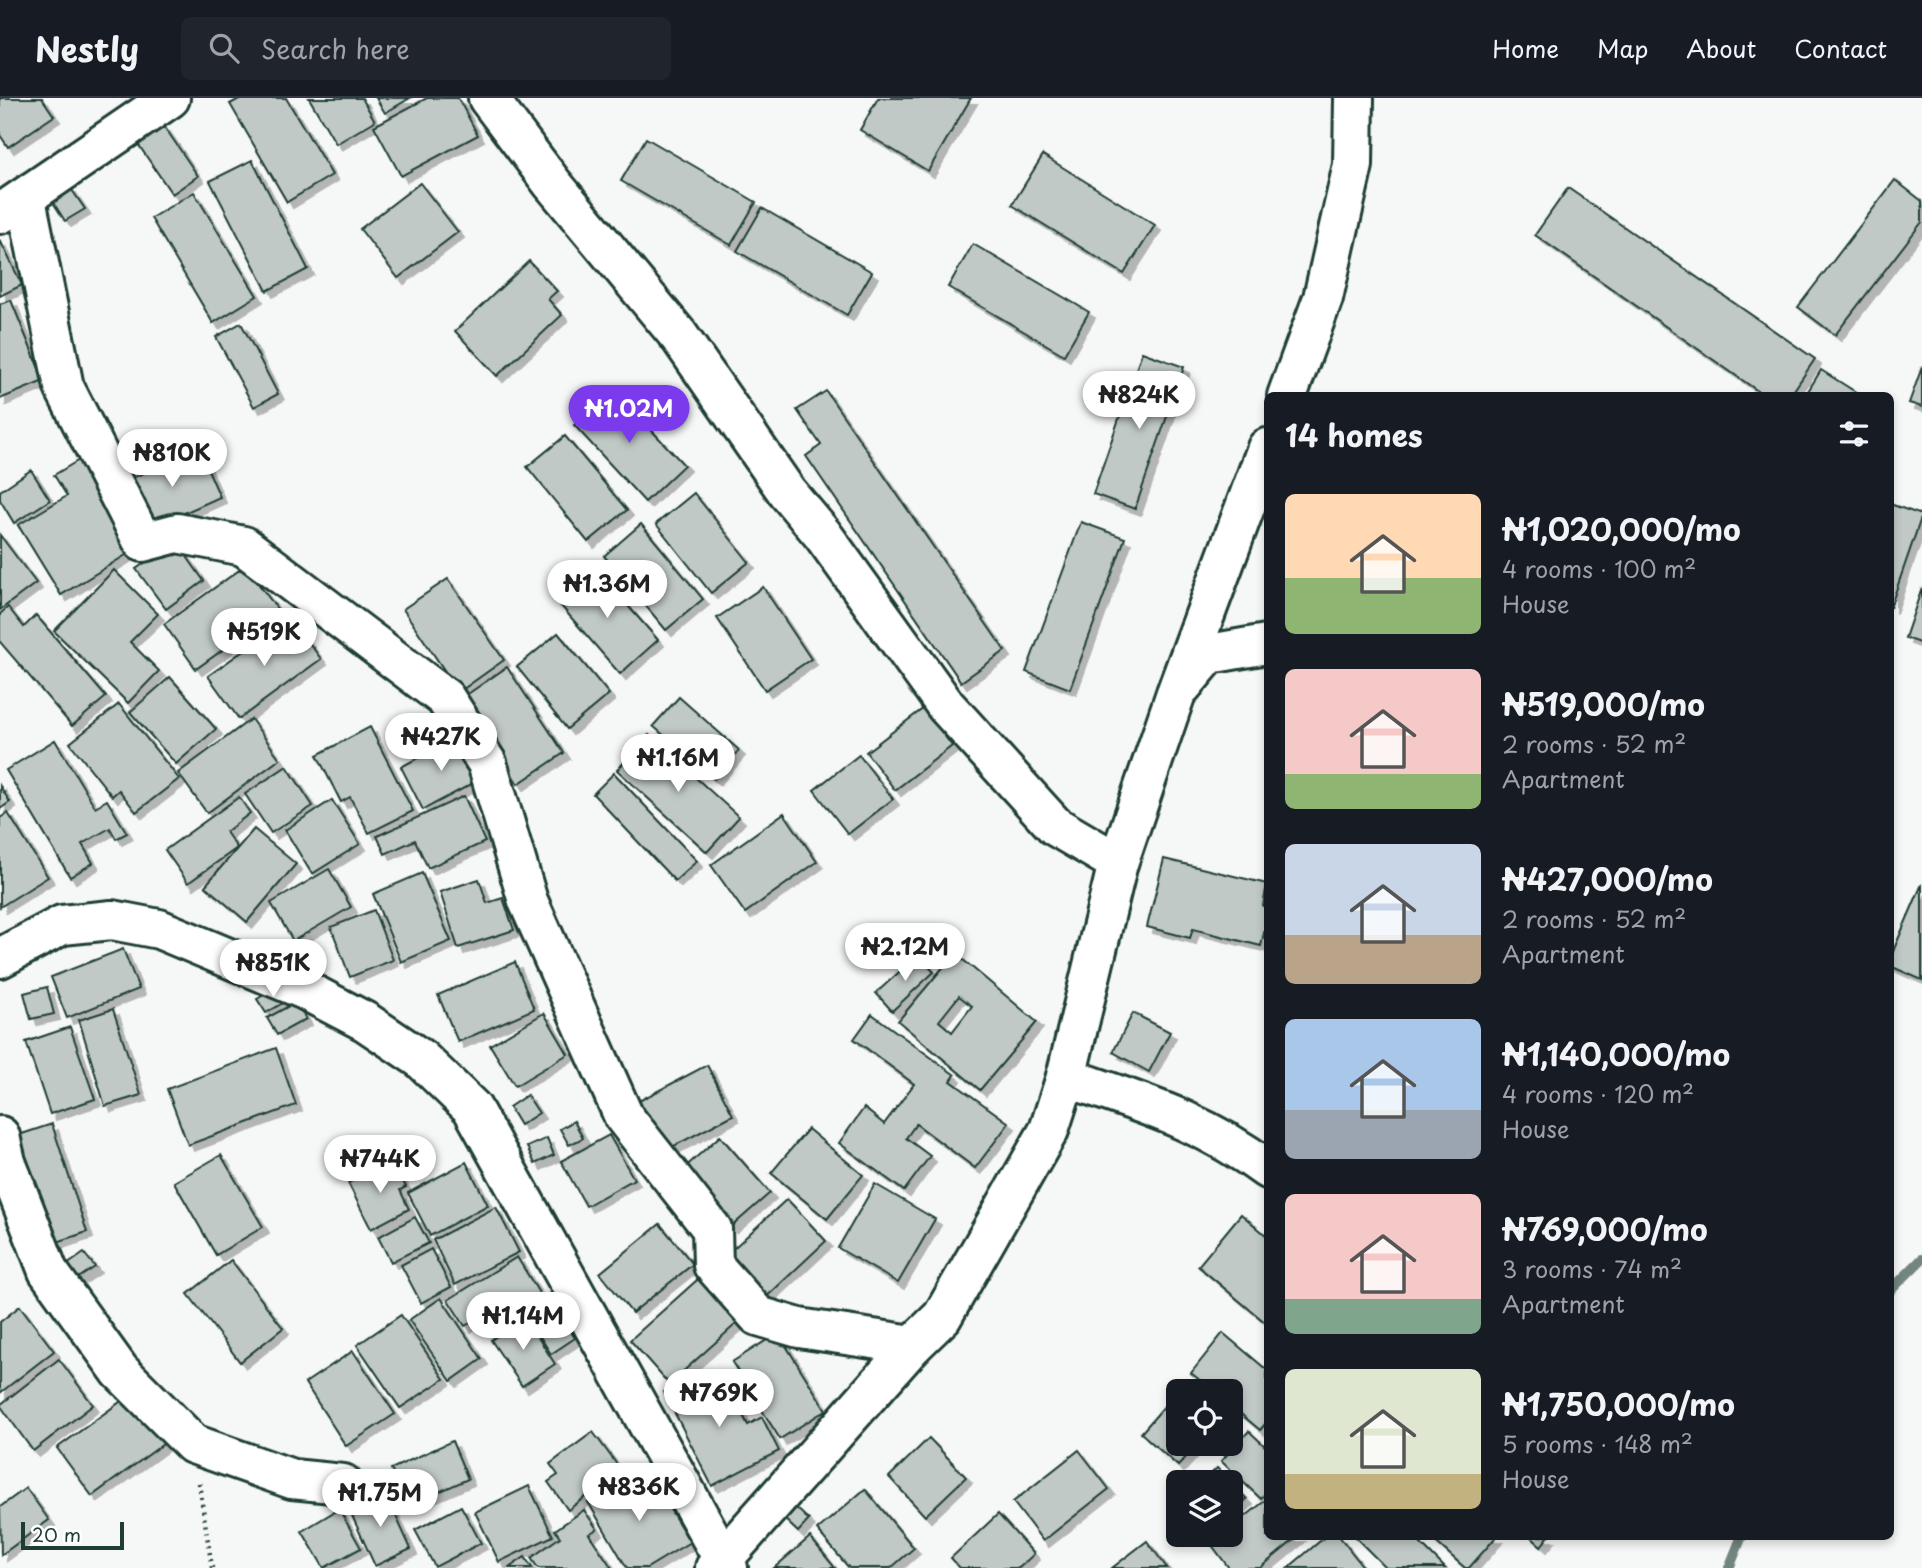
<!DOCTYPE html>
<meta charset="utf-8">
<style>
:root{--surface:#171b24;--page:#20242c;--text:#f1f3f6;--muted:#9ea1a6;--line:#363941;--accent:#7c3aed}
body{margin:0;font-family:"Playpen Sans",sans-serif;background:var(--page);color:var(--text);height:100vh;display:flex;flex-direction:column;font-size:26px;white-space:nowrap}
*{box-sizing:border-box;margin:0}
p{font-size:23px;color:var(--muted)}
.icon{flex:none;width:38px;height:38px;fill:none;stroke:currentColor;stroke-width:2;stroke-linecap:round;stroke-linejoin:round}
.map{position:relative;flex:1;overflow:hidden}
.side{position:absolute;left:1264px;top:294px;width:630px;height:1148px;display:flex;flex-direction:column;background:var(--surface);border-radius:10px;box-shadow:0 4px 10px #0003}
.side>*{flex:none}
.controls{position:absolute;left:1166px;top:1281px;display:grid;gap:14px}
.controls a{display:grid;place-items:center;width:77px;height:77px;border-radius:10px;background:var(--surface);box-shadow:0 4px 10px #0003;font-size:35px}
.scale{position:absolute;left:21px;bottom:18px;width:103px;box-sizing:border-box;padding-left:7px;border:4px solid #1f3d34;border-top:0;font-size:19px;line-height:24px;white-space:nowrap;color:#1f3d34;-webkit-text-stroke:5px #fff;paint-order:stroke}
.price{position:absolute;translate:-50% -60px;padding:0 16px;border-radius:24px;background:#fff;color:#222;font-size:23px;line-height:46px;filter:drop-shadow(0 2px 4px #0008)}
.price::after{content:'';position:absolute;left:50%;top:42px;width:21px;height:16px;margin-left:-10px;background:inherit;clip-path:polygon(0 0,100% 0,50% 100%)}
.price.selected{background:var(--accent);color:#fff}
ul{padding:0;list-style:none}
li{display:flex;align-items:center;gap:21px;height:175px;padding:0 21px}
li span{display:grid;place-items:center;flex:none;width:196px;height:140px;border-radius:10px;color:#555}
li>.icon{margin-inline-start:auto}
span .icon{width:84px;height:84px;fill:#fffc;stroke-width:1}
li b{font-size:30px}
h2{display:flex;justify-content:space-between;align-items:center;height:84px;padding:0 21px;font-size:30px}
header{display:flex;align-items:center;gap:42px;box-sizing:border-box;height:98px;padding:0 35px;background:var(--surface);border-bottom:2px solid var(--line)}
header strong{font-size:33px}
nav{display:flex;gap:38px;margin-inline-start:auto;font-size:24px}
.search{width:490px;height:63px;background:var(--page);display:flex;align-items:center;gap:18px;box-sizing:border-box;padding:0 24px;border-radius:10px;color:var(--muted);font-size:26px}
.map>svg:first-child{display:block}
</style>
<header>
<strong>Nestly</strong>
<div class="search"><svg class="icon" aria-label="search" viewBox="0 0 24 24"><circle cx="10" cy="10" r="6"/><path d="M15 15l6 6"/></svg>Search here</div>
<nav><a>Home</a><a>Map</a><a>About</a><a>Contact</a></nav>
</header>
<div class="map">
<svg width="1922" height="1470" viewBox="0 0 1922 1470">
<defs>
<filter id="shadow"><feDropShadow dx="6" dy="6" stdDeviation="0" flood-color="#0004"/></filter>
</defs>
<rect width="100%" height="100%" fill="#f6f7f7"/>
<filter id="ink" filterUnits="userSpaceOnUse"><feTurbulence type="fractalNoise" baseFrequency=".0143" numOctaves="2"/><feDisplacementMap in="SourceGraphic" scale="14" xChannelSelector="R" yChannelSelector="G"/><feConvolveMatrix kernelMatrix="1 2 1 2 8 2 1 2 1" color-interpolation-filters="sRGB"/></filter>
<g filter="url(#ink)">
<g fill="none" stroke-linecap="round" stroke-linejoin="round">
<g stroke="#72857f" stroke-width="10">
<path d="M1890 1193 1922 1161"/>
<path d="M1729 1470 1742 1438"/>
</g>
</g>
<g fill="#c0c9c6" stroke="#1f3d34" stroke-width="2" fill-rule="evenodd" filter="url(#shadow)">
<path d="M0 0H42L54 18 8 49 0 37Z"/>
<path d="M241 0H286L332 77 287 104 230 6Z"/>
<path d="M309 0H362L375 23 336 46Z"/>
<path d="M376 0H410L385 15Z"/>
<path d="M427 0H458L478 37 401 78 374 28Z"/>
<path d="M878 0H971L928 73 860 32Z"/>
<path d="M164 28 198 78 172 96 138 46Z"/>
<path d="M646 40 756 104 731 147 621 83Z"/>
<path d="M1043 57 1155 127 1124 176 1012 107Z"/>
<path d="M252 62 308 171 267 193 210 83Z"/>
<path d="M1895 82 1922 103V124L1835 237 1798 209Z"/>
<path d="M420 85 458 134 398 180 360 131Z"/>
<path d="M70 89 85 111 65 123 51 101Z"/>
<path d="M1568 90 1815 261 1790 298H1765L1535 137Z"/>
<path d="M194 94 257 198 213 225 151 120Z"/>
<path d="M762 110 872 174 847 217 737 153Z"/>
<path d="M0 142 22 187 0 198Z"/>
<path d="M973 146 1089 214 1064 257 948 189Z"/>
<path d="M529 163 557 193 548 201 562 217 497 278 455 233Z"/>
<path d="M11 202 44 283 0 301V206Z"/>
<path d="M241 225 278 296 254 309 216 239Z"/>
<path d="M1142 254 1184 269 1135 411 1093 396Z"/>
<path d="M1922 269V309L1909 305Z"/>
<path d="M1821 272 1862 298H1805Z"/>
<path d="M613 291 684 367 645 404 574 327Z"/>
<path d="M826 293 1005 553 961 584 806 358 821 347 797 312Z"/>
<path d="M565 338 627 412 588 444 527 369Z"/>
<path d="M199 351 220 399 146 432 125 383Z"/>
<path d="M79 362 134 452 61 497 18 427 67 398 54 377Z"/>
<path d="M31 372 50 402 14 425 0 402V393Z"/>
<path d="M694 395 749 464 711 495 656 426Z"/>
<path d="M1890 406 1922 417 1890 510Z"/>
<path d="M1081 424 1125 440 1070 591 1026 574Z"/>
<path d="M641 426 703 501 666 532 604 458Z"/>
<path d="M0 437 36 485 0 512Z"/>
<path d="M176 443 204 483 166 511 136 471Z"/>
<path d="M245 468 278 512 196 571 164 526Z"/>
<path d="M593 468 658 542 620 576 555 501Z"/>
<path d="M114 472 158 516 130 544 159 573 128 605 54 533Z"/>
<path d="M448 481 504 562 459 594 403 511Z"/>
<path d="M763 489 811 561 765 592 717 520Z"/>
<path d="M1922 490V546L1905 540Z"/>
<path d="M8 509 24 529 36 517 106 599 72 628 0 544V516Z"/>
<path d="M290 519 321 561 239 621 208 578Z"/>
<path d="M558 535 609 596 567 631 517 569Z"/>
<path d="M507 569 564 655 518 686 462 600Z"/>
<path d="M170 579 216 631 176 666 130 614Z"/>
<path d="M679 599 739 652 714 681 653 628Z"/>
<path d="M119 606 179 681 136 714 119 692 112 698 70 645Z"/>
<path d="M924 610 952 648 895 692 866 654Z"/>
<path d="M251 621 280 661 207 715 178 675Z"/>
<path d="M370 629 413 713 369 735 350 699 341 704 317 657Z"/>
<path d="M649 637 739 719 707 754 617 672Z"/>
<path d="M459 638 481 681 423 712 401 669Z"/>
<path d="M55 642 95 709 107 702 127 735 116 741 110 730 82 746 93 765 70 779 6 672Z"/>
<path d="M859 657 893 701 848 736 814 692Z"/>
<path d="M287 668 313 708 271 735 245 696Z"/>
<path d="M614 675 697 763 675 783 593 696Z"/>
<path d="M0 688 10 704 0 711Z"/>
<path d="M464 698 485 744 428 770 415 742 385 756 377 738Z"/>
<path d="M239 699 250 715 226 734 237 750 188 785 165 752Z"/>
<path d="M332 702 360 746 312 776 285 732Z"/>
<path d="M8 715 48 779 0 809V720Z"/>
<path d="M784 715 817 764 745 815 711 767Z"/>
<path d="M254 731 296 766 247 824 205 788Z"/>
<path d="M1164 761 1267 786 1263 808 1267 809V822L1261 848 1193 831 1190 840 1147 829Z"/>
<path d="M329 771 351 809 293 843 271 805Z"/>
<path d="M422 775 451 843 401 864 373 796Z"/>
<path d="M479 781 487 805 503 800 514 832 458 850 440 794Z"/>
<path d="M1922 786V882L1890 868V860Z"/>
<path d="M374 812 393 862 350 879 331 829Z"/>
<path d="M123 851 139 891 67 920 51 879Z"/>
<path d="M955 855 1037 924 980 992 898 923ZM959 898 972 908 952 934 939 923Z"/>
<path d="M918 857 934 874 892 913 876 895Z"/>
<path d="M515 864 534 911 458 944 438 897Z"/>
<path d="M280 888 288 902 266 915 257 901Z"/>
<path d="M47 889 54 916 31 921 24 895Z"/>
<path d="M296 904 306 921 277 937 267 920Z"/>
<path d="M113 911 141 997 105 1008 79 922Z"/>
<path d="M544 915 568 956 515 988 490 947Z"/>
<path d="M1133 915 1170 934 1149 974 1113 954Z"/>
<path d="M872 916 955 977 951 983 1009 1025 975 1070 916 1026 906 1040 930 1058 904 1093 839 1045 864 1010 884 1026 914 986 854 941Z"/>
<path d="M70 929 95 1001 50 1016 26 944Z"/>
<path d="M276 950 296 1007 188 1047 167 991Z"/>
<path d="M707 967 733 1017 661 1055 635 1005Z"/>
<path d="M527 997 539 1015 520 1027 509 1009Z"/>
<path d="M574 1023 583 1040 569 1047 560 1031Z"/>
<path d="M52 1026 87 1134 54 1145 19 1037Z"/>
<path d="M808 1031 863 1077 827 1121 771 1075Z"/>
<path d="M609 1037 634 1081 586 1108 561 1063Z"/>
<path d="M720 1038 770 1095 731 1129 682 1072Z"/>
<path d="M547 1040 554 1057 535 1066 527 1049Z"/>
<path d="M221 1057 263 1129 216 1157 174 1084Z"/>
<path d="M392 1063 406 1089 400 1092 409 1111 371 1131 348 1085Z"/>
<path d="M466 1064 488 1107 430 1138 408 1095Z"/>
<path d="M875 1086 935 1121 898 1185 838 1150Z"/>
<path d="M787 1101 826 1143 761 1204 722 1161Z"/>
<path d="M496 1109 519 1154 455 1187 433 1142Z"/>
<path d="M1241 1116 1267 1138V1226L1198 1168Z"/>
<path d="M415 1119 429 1145 391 1164 378 1139Z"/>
<path d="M660 1126 693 1166 632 1215 600 1175Z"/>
<path d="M431 1151 451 1189 421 1205 401 1167Z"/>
<path d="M84 1155 95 1169 74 1183 64 1169Z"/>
<path d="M517 1159 542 1200 488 1234 480 1219 465 1228 448 1202Z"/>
<path d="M231 1162 283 1230 240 1264 188 1196Z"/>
<path d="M706 1174 745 1218 669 1286 630 1242Z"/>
<path d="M441 1200 482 1261 451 1283 409 1222Z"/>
<path d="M550 1202 575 1240 551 1256 526 1217Z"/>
<path d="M20 1208 54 1253 0 1295V1224Z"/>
<path d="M401 1217 444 1281 400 1310 357 1247Z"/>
<path d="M525 1219 555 1266 522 1288 491 1242Z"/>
<path d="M778 1235 826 1312 780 1341 732 1264Z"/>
<path d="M1223 1235 1267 1272V1324L1260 1332 1230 1307V1293H1213L1191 1275Z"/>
<path d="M353 1253 395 1316 346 1348 305 1285Z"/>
<path d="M59 1261 93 1307 33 1353 0 1307Z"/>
<path d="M722 1276 748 1327 762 1319 779 1353 712 1388 664 1294 693 1279 698 1289Z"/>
<path d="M1187 1282 1199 1293H1178V1346H1198L1178 1368 1141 1335Z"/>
<path d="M131 1296 166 1344 92 1398 57 1350Z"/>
<path d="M1249 1333 1267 1350V1394L1261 1401 1221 1363Z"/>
<path d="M593 1334 621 1372 568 1412 548 1384 558 1377 550 1366Z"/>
<path d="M929 1340 966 1379 925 1418 889 1379Z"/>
<path d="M452 1343 468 1381 407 1408 391 1371Z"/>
<path d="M1079 1352 1109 1391 1043 1443 1013 1404Z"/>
<path d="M1217 1370 1247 1401 1230 1417V1384H1203Z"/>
<path d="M637 1375 648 1395 657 1390 690 1444 647 1470H627L588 1404Z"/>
<path d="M529 1388 553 1438 499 1464 475 1414Z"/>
<path d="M26 1390 49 1422 1 1457 0 1409Z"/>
<path d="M865 1391 914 1450 891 1470H849L817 1432Z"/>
<path d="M385 1394 411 1451 375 1468 349 1411Z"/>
<path d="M1267 1401V1438H1299L1260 1470H1229L1211 1446 1223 1437H1230V1431Z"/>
<path d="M791 1405 809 1422 798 1434 780 1417Z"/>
<path d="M461 1408 481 1445 435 1469 415 1432Z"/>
<path d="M339 1411 361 1450 324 1470 302 1433Z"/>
<path d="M584 1412 597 1431 589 1436 612 1470H538L531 1460 560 1439 555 1432Z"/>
<path d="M998 1416 1034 1456 1019 1470H960L951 1460Z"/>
<path d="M1326 1438H1339L1364 1470H1288Z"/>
<path d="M1354 1438H1413L1445 1470H1386Z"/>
<path d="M1429 1438H1497L1469 1470H1465Z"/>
<path d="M1530 1438H1549L1541 1448Z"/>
<path d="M810 1439 835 1470H774Z"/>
<path d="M1147 1443 1167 1470H1112Z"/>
<path d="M525 1459 532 1470H509Z"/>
</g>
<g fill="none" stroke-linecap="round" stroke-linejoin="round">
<defs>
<g id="minor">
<path d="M488 0 552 85 679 238 787 394 823 437 946 608 1055 728 1118 765"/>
<path d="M26 101 64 289 143 444 177 435 244 448 445 600 487 665 528 803 624 1019 712 1131 713 1167 758 1218 799 1230 913 1247"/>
<path d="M0 116 170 0"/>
<path d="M1287 298 1323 200 1353 67 1354 0"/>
<path d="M1182 588 1209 556 1267 546"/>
<path d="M0 860 62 827 112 822 159 831 305 892 366 924 421 961 472 1010 728 1470"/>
<path d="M1066 979C1140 1005 1204 1023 1267 1071"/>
<path d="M0 1038 6 1064 48 1173 120 1273 193 1346 292 1381 343 1386"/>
<path d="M715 1470 913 1247 942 1219 1049 1032 1066 979 1118 765 1176 595 1267 350"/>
</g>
</defs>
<use href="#minor" stroke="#1f3d34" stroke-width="44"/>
<path stroke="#1f3d34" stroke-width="4.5" stroke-dasharray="2 5" stroke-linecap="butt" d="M199 1385 212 1470"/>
<use href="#minor" stroke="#fff" stroke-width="38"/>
</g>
</g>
</svg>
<div class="controls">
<a><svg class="icon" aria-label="locate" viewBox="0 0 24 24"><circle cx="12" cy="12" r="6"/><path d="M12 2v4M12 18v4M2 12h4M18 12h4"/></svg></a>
<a><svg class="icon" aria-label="layers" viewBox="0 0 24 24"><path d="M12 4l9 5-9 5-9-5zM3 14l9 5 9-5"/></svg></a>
</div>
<div class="scale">20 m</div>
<b class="price" style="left:1139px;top:333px">₦824K</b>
<b class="price selected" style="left:629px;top:347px">₦1.02M</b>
<b class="price" style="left:172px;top:391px">₦810K</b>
<b class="price" style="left:607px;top:522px">₦1.36M</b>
<b class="price" style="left:264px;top:570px">₦519K</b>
<b class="price" style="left:441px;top:675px">₦427K</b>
<b class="price" style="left:678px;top:696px">₦1.16M</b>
<b class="price" style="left:905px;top:885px">₦2.12M</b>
<b class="price" style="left:273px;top:901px">₦851K</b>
<b class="price" style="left:380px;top:1097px">₦744K</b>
<b class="price" style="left:523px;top:1254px">₦1.14M</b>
<b class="price" style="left:719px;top:1331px">₦769K</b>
<b class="price" style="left:639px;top:1425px">₦836K</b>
<b class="price" style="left:380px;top:1431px">₦1.75M</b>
<section class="side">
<h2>14 homes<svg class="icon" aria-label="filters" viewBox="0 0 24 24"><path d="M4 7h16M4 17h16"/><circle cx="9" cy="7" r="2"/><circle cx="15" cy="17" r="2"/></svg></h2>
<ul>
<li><span style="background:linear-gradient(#ffd9b3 60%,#8fb573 0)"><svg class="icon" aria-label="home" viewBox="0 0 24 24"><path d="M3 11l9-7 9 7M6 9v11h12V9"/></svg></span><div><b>₦1,020,000/mo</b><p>4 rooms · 100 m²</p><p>House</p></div></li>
<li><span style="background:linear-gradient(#f6c9c9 75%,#8fb573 0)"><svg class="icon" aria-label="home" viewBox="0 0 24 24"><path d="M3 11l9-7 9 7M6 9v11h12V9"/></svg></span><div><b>₦519,000/mo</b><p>2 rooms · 52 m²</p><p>Apartment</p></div></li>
<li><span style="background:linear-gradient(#c9d6e8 65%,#b9a48a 0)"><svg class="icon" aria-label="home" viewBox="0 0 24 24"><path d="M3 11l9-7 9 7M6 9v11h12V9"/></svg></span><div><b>₦427,000/mo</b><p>2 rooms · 52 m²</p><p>Apartment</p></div></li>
<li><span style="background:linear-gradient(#a9c7e8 65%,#9aa5b1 0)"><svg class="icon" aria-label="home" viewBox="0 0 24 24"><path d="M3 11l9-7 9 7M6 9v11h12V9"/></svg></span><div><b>₦1,140,000/mo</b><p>4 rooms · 120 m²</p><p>House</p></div></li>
<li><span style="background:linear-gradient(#f6c9c9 75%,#7fa58c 0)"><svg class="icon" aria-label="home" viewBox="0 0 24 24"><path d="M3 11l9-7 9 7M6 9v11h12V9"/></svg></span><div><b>₦769,000/mo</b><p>3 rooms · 74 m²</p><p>Apartment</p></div></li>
<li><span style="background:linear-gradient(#dfe7d0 75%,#c2b280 0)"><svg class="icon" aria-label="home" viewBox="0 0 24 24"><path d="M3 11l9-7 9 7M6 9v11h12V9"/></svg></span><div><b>₦1,750,000/mo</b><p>5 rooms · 148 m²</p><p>House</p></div></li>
</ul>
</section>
</div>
